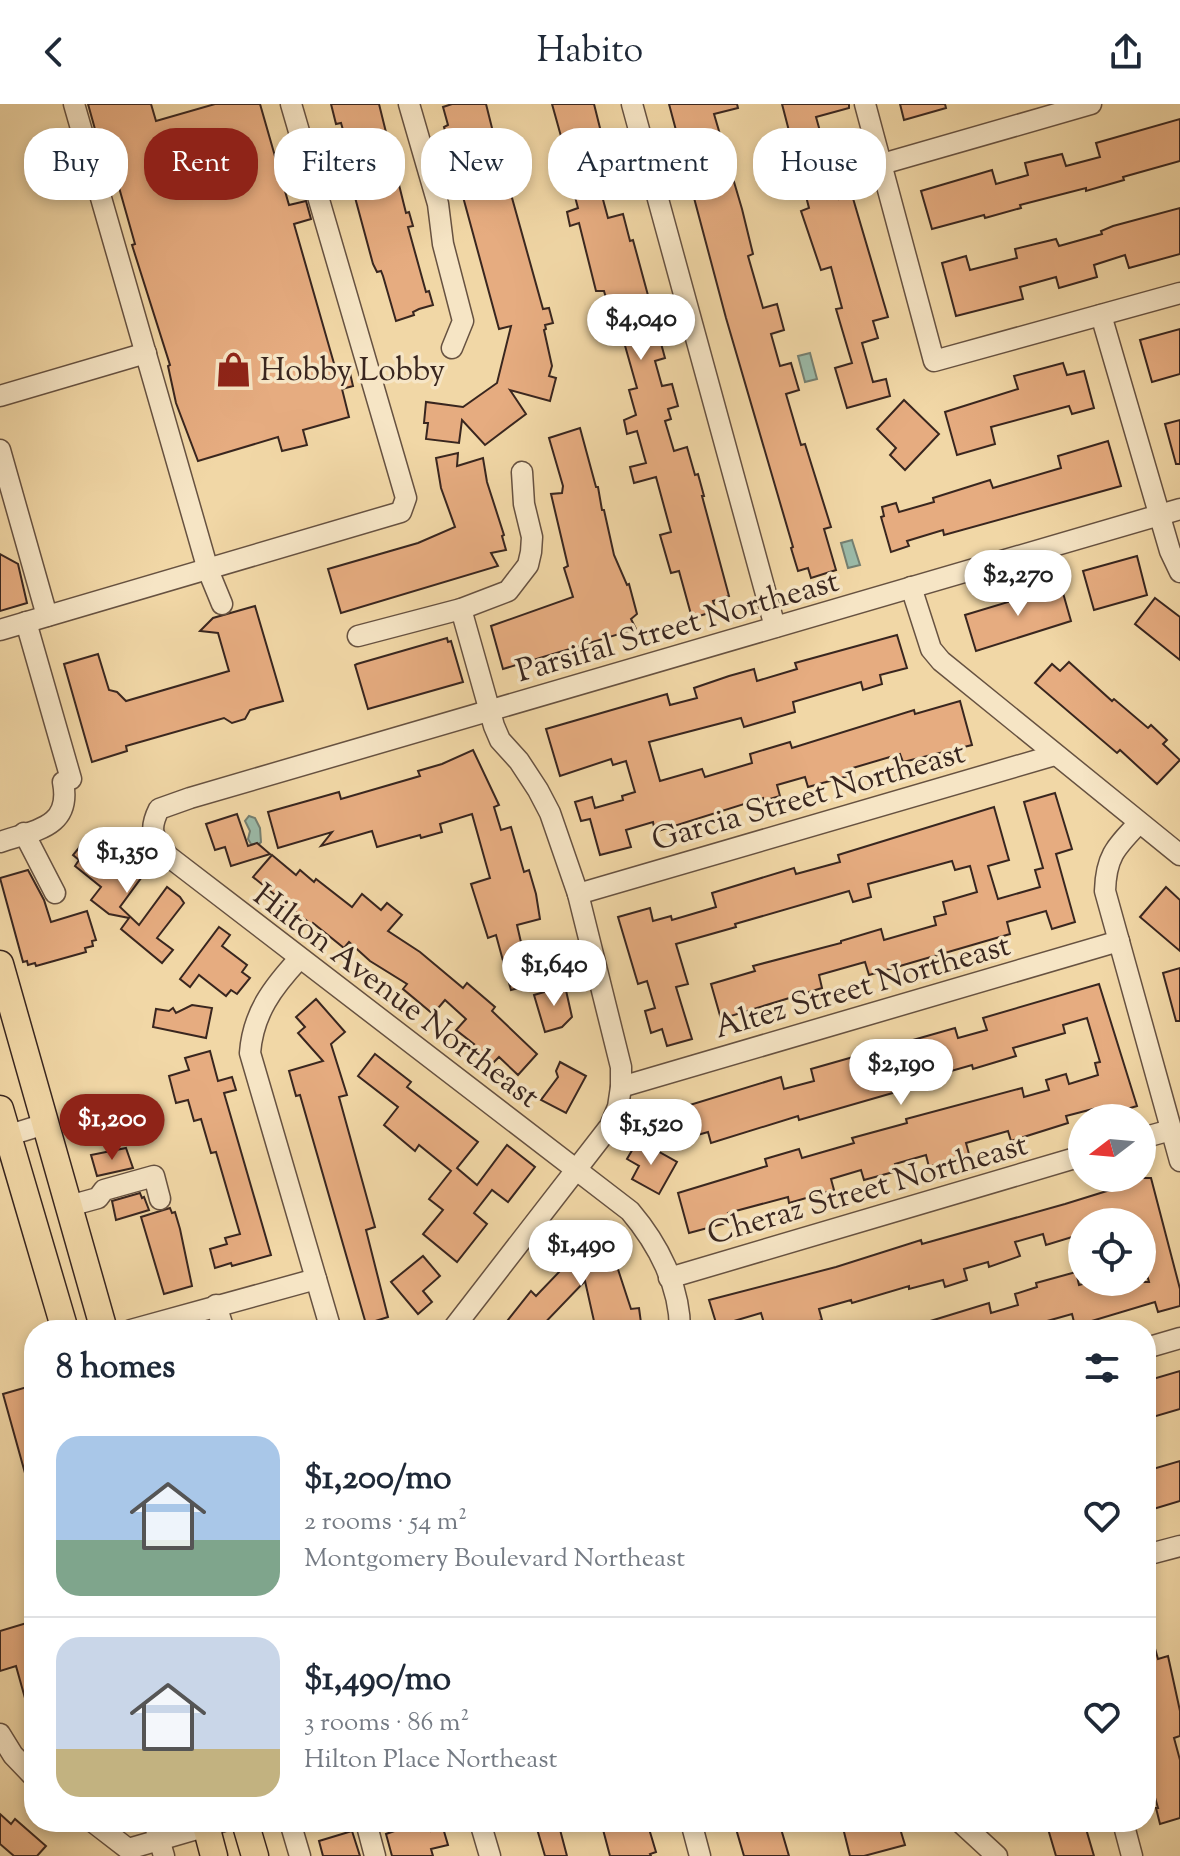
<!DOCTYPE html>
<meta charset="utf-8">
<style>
:root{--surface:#fff;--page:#f6f6f7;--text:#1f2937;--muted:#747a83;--line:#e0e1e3;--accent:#8f2418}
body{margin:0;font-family:"Sorts Mill Goudy",serif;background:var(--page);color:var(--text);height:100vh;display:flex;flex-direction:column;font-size:30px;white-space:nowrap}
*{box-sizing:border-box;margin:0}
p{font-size:26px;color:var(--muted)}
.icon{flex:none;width:44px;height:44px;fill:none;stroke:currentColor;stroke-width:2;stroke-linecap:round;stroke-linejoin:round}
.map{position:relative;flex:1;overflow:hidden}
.sheet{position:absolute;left:24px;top:1216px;width:1132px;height:512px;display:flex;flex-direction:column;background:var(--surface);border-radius:32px;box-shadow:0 4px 12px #0003}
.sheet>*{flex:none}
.banner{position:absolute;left:24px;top:24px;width:1132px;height:72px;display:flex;gap:16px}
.needle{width:52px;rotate:254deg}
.controls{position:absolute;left:1068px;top:1000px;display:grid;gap:16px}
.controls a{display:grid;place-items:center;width:88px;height:88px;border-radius:50%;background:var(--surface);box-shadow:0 4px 12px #0003;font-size:40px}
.price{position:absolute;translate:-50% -68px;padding:0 18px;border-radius:28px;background:#fff;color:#222;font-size:26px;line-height:52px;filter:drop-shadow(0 2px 4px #0008)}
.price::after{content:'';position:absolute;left:50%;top:48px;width:24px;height:18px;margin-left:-12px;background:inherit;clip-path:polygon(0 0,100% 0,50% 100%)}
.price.current{background:var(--accent);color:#fff}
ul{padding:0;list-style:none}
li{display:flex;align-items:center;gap:24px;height:200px;padding:0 32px}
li+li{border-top:2px solid var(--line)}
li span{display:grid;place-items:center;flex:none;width:224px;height:160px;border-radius:24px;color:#555}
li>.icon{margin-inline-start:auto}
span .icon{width:96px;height:96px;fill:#fffc;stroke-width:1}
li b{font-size:34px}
h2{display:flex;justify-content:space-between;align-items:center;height:96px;padding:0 32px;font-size:34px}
.chip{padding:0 28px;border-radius:32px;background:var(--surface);box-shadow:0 4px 12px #0003;font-size:28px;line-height:72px}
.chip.current{background:var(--accent);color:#fff}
header{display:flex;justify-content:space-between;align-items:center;height:104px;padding:0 32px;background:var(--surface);font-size:36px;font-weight:600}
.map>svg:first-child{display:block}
</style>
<header><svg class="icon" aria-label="back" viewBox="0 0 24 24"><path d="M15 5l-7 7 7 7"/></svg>Habito<svg class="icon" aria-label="share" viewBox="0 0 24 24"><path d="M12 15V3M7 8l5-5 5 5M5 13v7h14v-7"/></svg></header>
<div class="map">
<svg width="1180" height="1752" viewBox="0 0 1180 1752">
<rect width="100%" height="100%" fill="#f1d7a6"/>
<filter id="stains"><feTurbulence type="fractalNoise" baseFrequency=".0025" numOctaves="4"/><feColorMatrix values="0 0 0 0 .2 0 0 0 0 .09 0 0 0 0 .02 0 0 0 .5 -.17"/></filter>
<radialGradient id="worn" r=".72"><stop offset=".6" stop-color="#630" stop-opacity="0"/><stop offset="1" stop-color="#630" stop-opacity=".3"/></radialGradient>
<g fill="#9bbaa8" stroke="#747f71" stroke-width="2">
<path d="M810 249 817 275 805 278 798 252Z"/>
<path d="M852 436 860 461 848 464 841 439Z"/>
<path d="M249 712 255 714 260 724 261 738 257 742 251 740 248 735 250 727 245 717Z"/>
</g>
<g fill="#e6ac80" stroke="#39261f" stroke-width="2">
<path d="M88 0H151L156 17 215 0H260L289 101 306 97 311 115 294 120 337 270 350 269 353 282 342 285 349 313 303 326 307 341 282 347 278 333 198 357 176 299 168 262 170 261 132 141 135 140 105 34 98 36Z"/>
<path d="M331 0H379L406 109 409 108 413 122 408 123 426 188 429 187 433 201 419 205 413 208 414 211 396 217 383 172 381 167 377 168 373 160 343 49 349 47 341 19 336 20Z"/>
<path d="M452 0H486L494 32 502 29 506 44 502 45 503 50 500 51 502 58 543 205 549 204 553 219 545 221 546 225 544 226 552 262 549 272 556 274 550 297 510 286 526 310 485 341 462 316 459 339 426 335 428 319H424L426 298 463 303 497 279 511 222 499 225 444 23 448 21 443 3Z"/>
<path d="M552 0H594L611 68 602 71 604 76 598 77 608 114 623 110 630 137 633 136 665 254 655 257 662 282 672 280 678 302 668 305 671 315 665 317 674 347 687 343 695 371 698 370 704 392H702L729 492 713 497 716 507 692 514 679 467 671 469 660 431 671 428 656 373 634 379 630 363 646 359 637 327 627 330 624 316 636 311 629 286 637 284 622 231 617 233 604 187H596L579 119 570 122 567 108 578 104 571 78 567 80 563 65 569 61Z"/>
<path d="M669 0H737L738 4 714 10 742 105 753 150 748 152 763 204 777 200 784 226 771 230 780 262 791 259 799 286 786 290 801 341 805 340 831 423 824 425 836 466 811 474 808 464 798 467 791 444 793 443 726 214Z"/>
<path d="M782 0H849V4L816 13 825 45 837 41 842 60 830 64 839 95 852 91 888 213 873 217 878 234 862 239 873 278 886 275 890 292 847 304 835 264 852 259 836 205 842 204 831 163 821 166 801 107 809 104Z"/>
<path d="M900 0H945L946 4 904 16Z"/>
<path d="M1180 15V57L1123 73 1124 76 1086 87V84L1020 101 1021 104 985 114 984 111 932 125 921 87 992 66 996 80 1028 71 1025 59 1062 50 1066 62 1100 53 1096 39Z"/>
<path d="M1180 104V150L1129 164 1125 151 1094 161 1097 173 1059 184 1056 173 1020 183 1023 195 956 212 942 159 966 152 970 166 1017 154 1015 145 1056 135 1059 142 1102 130 1101 127 1113 122Z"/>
<path d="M1180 225V270L1152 278 1140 236Z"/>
<path d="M1063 259 1067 271 1084 267 1094 304 1072 310 1069 302 991 323 995 340 957 351 945 308 1018 285 1014 272Z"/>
<path d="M904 296 939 330 905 366 890 351 896 344 877 325Z"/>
<path d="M1180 316V360H1176L1165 320Z"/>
<path d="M580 324 596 383H598L602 406H604L614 451 627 481 629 480 637 510 631 515 636 525 503 565 491 522 573 493 564 464 568 462 551 390 562 389 563 382 549 334Z"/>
<path d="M1108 337 1121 382 944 431 943 426 907 437 909 442 891 448 881 413 884 412 882 403 896 399 899 408 934 398 933 394 990 376 993 384 1061 364 1058 352Z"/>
<path d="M458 349 457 362 483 354 487 378 504 431 502 432 506 446 491 449 498 462 341 509 328 465 418 439 455 423 441 384 436 354Z"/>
<path d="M0 450 18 460 27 499 0 507Z"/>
<path d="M1137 452 1147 491 1094 506 1083 467Z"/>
<path d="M1061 482 1071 517 976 547 965 511Z"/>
<path d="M1155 494 1180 513V556L1135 520Z"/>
<path d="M255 502 283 597 250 606 245 615 232 619 224 614 126 642 127 647 92 658 64 560 98 550 109 586 117 588 126 597 229 567 218 529 200 527 213 514Z"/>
<path d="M897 531 907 564 880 571 882 580 863 586 861 578 793 598 795 608 744 623 741 614 649 638 660 677 702 665 705 673 752 659 750 650 790 638 792 644 914 606 915 610 960 597 972 641 903 658 900 650 846 666 848 672 808 683 805 673 777 681 780 692 763 697V694L655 728 653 718 626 726 631 743 600 751 590 715 581 717 575 698 592 693 595 704 623 696 622 692 635 688 626 657 613 661 611 655 560 672 546 625 667 590 670 601 697 594 694 584 729 572 754 565 757 577 797 565 795 559Z"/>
<path d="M447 534 448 538 451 537 463 578 368 605 355 561 357 560Z"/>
<path d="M1069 558 1112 597 1114 595 1148 624 1151 621 1167 636 1163 640 1180 656 1157 680 1120 646 1117 649 1035 579 1052 560 1060 567Z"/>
<path d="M473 646 499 701 494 703 501 726 511 723 524 768 529 766 536 790 540 815 517 821 523 847 553 839 558 857 537 863 541 878 511 886 496 831 488 834 471 780 490 774 472 710 440 720 442 728 421 734 420 731 377 743 372 727 321 742 332 728 278 744 268 708 339 688 341 695 420 672 418 667 442 660Z"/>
<path d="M1055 689 1072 745 1056 750 1075 818 1052 825 1046 807 1007 818 1010 830 869 871 865 858 819 871 822 884 721 915 711 880 755 867 753 862 841 839V837L881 825 884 836 936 821 934 813 946 810 943 798 977 788 970 762 955 766 952 757 868 780 871 793 853 798 849 787 735 820 736 823 676 840 688 880 676 883 692 935 667 942 662 925 651 929 645 907 655 904 647 877 638 880 618 813 650 804 653 817 671 812 672 816 716 803 712 789 794 764 796 770 840 758 838 751 994 703 1009 756 988 762 998 795 1040 783 1035 766 1043 764 1024 698Z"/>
<path d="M237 710 248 742 257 739 270 750 231 762 225 743 215 746 206 720Z"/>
<path d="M98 734 124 754 127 751 144 770 120 803 139 821 167 783 180 793 184 799 157 834 173 846 162 859 121 825 129 814 109 810 91 796 101 783 75 762 79 756 73 751 86 735 93 741Z"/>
<path d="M272 751 296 771 300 766 314 778 316 775 352 803 362 790 381 806 387 799 402 811 388 827 420 848 463 884 467 879 495 903 492 907 537 950 518 971 499 953 490 962 471 943 474 940 456 926 466 915 445 896 433 910 403 885 407 880 370 857 349 838 344 844 313 819 312 821 253 773Z"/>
<path d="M28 766 44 796 51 818 87 807 96 836 92 837 93 842 85 844 86 848 36 862 35 859 28 861 27 857 23 858 0 774Z"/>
<path d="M1166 783 1180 796V847L1140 813Z"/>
<path d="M219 823 230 831 222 842 247 861 242 868 250 874 237 890 231 886 226 892 199 871 190 883 180 875Z"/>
<path d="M1180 864V917H1176L1163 869Z"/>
<path d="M1099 880 1137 1002 1096 1014 1093 1005 1066 1012 1068 1019 1011 1037 1008 1027 966 1039 969 1050 929 1063 926 1051 895 1060 897 1067 864 1076 861 1066 831 1075 834 1086 789 1099 788 1093 728 1109 730 1118 689 1129 678 1089 767 1062 765 1055 799 1045 802 1054 854 1039 852 1034 907 1019 906 1015 1022 984 1024 993 1049 986 1046 976 1066 970 1069 980 1098 971 1095 959 1100 958 1087 914 1063 921 1065 929 1013 944 1016 952 973 965 972 961 909 979 910 984 799 1016 798 1012 711 1039 708 1028 662 1041 654 1012 781 973 784 985 814 977 811 965 955 924 958 934 987 926 983 914Z"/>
<path d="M565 882 572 913 562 923 545 928 534 891Z"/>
<path d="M316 895 345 928 331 940 347 991 339 993 375 1123 366 1126 388 1213 366 1220 300 991 296 992 289 967 323 957 298 929 305 923 296 913Z"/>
<path d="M192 901 212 904 206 934 153 923 156 905 169 907 173 904 176 909Z"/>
<path d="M210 947 218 977 232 973 236 986 224 989 271 1151 232 1162 231 1159 215 1164 210 1145 227 1140 225 1134 240 1130 216 1048 211 1049 201 1015 194 1017 188 996 176 999 169 972 189 966 185 954Z"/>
<path d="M375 950 411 978 407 983 478 1038 457 1064 477 1081 507 1041 535 1063 508 1098 492 1086 474 1109 487 1120 457 1158 423 1130 443 1106 429 1095 451 1067 419 1041 415 1047 384 1021 398 1003 358 972Z"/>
<path d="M560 958 586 972 566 1009 541 996 558 973 556 967Z"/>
<path d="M638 1036 677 1058 659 1090 632 1075 639 1062 627 1055Z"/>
<path d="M126 1044 133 1064 97 1072 91 1051Z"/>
<path d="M1121 1074H1151L1180 1185V1202L1158 1208 1155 1198 1075 1222 1072 1210 1040 1219 1042 1226H915L914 1222 989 1199 991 1209 1018 1201 1015 1190 1037 1183 1036 1179 1076 1168 1079 1181 1090 1178H1149L1142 1153V1118H1082V1130L1046 1141 1043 1130 1015 1138 1020 1152 989 1163 988 1158 964 1165 967 1176 945 1183 943 1176 909 1185V1182L852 1199 851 1196 819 1205 822 1216 786 1226H766L761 1209 717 1222 709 1196 836 1163 921 1136 922 1140 1065 1100 1123 1082Z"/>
<path d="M140 1089 142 1094 144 1093 149 1106 116 1116 112 1097Z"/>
<path d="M170 1104 172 1109 175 1108 180 1125 192 1182 164 1190 141 1113Z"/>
<path d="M596 1124 610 1141 631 1205 639 1204 642 1226H596L585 1177 538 1226H500L531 1187 536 1192 561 1166 558 1162 564 1156 554 1145 575 1126 583 1135Z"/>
<path d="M423 1152 440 1172 423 1187 432 1198 418 1210 391 1178Z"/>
<path d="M1180 1267V1305L1146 1315V1277Z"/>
<path d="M34 1281V1386L30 1387 3 1290Z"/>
<path d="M1180 1357V1397L1150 1406 1146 1394V1367Z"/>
<path d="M30 1518 34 1531V1611L30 1612 16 1562 0 1567V1527Z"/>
<path d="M1150 1527 1158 1555 1168 1552 1180 1607V1632L1174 1634 1180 1656V1714L1160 1720 1156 1704H1158L1146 1662V1528Z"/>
<path d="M0 1710 11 1720 15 1715 46 1742 37 1752H14L0 1740Z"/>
<path d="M402 1718H428L431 1727 443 1724 448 1741 431 1745 433 1752H392L386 1730 403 1724Z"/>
<path d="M535 1718H558L567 1752H545Z"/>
<path d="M601 1718H647L656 1748 650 1750 651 1752H610Z"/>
<path d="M734 1718H779L789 1752H744Z"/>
<path d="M865 1718H898L905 1741 864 1752H850L843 1724Z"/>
<path d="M1046 1718H1084L1094 1752H1056Z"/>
<path d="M352 1727 360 1752H323L319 1737Z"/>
</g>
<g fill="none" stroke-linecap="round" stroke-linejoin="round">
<defs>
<g id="minor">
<path d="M74 0 208 466 222 500"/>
<path d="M409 0 438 100 443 140 463 217 452 244"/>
<path d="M632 0 775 523"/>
<path d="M865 0 934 257 1180 189"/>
<path d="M882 60 1091 0"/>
<path d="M1101 211 1170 447 1180 468"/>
<path d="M0 292 146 249"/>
<path d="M0 346 47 512"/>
<path d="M911 483 931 545 941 557 1180 751"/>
<path d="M26 518 71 675"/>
<path d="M0 526 401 408 406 394 291 0"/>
<path d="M358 532 461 505 508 487 528 461 531 448 532 433 524 400 522 368"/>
<path d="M1139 719C1116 743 1106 752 1105 787L1180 1057"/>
<path d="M24 729 55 789"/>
<path d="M0 738C35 726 72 724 63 678"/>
<path d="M578 790 1055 651"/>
<path d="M299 855C273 883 253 909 250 949L331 1226"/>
<path d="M621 983 1119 837"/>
<path d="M0 1034 45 1020"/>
<path d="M1142 1034 1171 1026"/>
<path d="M69 1102 98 1094 104 1086 154 1072 160 1095"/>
<path d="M669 1174 1082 1052"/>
<path d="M216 1201 224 1226"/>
<path d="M131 1226 316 1175"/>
<path d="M452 1226 610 1022 618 1003 621 983V963L578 790 550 709 538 686 519 657 500 636 494 622 461 505"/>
<path d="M680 1226C680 1182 658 1140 630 1107L168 752C153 733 148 727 159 705L190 694 1180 405"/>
<path d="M1146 1244 1180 1234"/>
<path d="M1146 1451 1180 1442"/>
<path d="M0 1630 13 1651 34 1673"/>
<path d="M93 1718 128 1745 221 1718"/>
<path d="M154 1718 164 1752"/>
<path d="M290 1718 300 1752"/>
<path d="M366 1718 375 1752"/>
<path d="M480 1718 490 1752"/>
<path d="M691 1718 700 1752"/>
<path d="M960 1718 997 1752"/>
<path d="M1123 1718 1132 1752"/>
</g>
<g id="major">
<path d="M0 860 104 1226"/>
<path d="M0 1005 65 1226"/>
<path d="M205 1718 214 1752"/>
<path d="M245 1718 255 1752"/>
</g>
</defs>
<use href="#minor" stroke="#675241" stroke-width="23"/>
<use href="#major" stroke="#39261f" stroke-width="29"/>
<use href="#minor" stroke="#f6e5c5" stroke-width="20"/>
<use href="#major" stroke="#f1d7a6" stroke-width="26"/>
</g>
<defs>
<symbol id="shop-bare" viewBox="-9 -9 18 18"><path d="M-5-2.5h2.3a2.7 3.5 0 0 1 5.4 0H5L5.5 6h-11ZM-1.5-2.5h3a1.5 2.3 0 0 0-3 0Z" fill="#8f2418" stroke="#f6e5c5" stroke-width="2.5" paint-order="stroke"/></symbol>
</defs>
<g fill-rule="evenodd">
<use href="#shop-bare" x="208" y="240" width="51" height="51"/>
</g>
<g text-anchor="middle" stroke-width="7" stroke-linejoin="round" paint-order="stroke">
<g font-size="32" fill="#39261f" stroke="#f6e5c5" text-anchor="start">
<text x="260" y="276">Hobby Lobby</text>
</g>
<g font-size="32" fill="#39261f" stroke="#f6e5c5">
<text transform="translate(677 521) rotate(-16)" y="11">Parsifal Street Northeast</text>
<text transform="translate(808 691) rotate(-16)" y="11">Garcia Street Northeast</text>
<text transform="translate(862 881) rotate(-16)" y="11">Altez Street Northeast</text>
<text transform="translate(397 891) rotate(37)" y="11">Hilton Avenue Northeast</text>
<text transform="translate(867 1084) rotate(-16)" y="11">Cheraz Street Northeast</text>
</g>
</g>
<rect width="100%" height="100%" filter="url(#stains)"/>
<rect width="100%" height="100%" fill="url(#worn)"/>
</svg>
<div class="controls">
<a><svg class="needle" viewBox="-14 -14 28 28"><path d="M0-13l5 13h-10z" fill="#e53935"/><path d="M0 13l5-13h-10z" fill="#747a83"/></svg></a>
<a><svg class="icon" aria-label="locate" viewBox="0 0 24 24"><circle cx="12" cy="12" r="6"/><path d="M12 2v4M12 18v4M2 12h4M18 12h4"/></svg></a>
</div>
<b class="price" style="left:641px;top:258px">$4,040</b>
<b class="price" style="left:1018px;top:514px">$2,270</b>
<b class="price" style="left:127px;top:791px">$1,350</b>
<b class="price" style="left:554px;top:904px">$1,640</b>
<b class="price" style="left:901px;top:1003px">$2,190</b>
<b class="price current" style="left:112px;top:1058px">$1,200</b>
<b class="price" style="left:651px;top:1063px">$1,520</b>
<b class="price" style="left:581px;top:1184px">$1,490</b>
<div class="banner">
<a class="chip">Buy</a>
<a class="chip current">Rent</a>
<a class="chip">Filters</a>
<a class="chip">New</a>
<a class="chip">Apartment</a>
<a class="chip">House</a>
</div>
<section class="sheet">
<h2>8 homes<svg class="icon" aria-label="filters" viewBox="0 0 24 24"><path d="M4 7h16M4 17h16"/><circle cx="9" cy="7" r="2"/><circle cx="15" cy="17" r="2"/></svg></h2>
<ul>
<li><span style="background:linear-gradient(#a9c7e8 65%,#7fa58c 0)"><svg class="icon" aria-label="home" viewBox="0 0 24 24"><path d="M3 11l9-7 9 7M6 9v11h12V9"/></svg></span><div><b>$1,200/mo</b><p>2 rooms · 54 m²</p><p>Montgomery Boulevard Northeast</p></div><svg class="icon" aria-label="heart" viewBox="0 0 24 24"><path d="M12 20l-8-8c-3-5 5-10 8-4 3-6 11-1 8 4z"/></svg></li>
<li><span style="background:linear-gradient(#c9d6e8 70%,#c2b280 0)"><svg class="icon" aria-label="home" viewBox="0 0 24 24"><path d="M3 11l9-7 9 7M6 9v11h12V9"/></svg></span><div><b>$1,490/mo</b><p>3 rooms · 86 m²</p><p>Hilton Place Northeast</p></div><svg class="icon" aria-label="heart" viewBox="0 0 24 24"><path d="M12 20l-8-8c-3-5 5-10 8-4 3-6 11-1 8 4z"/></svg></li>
</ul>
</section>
</div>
